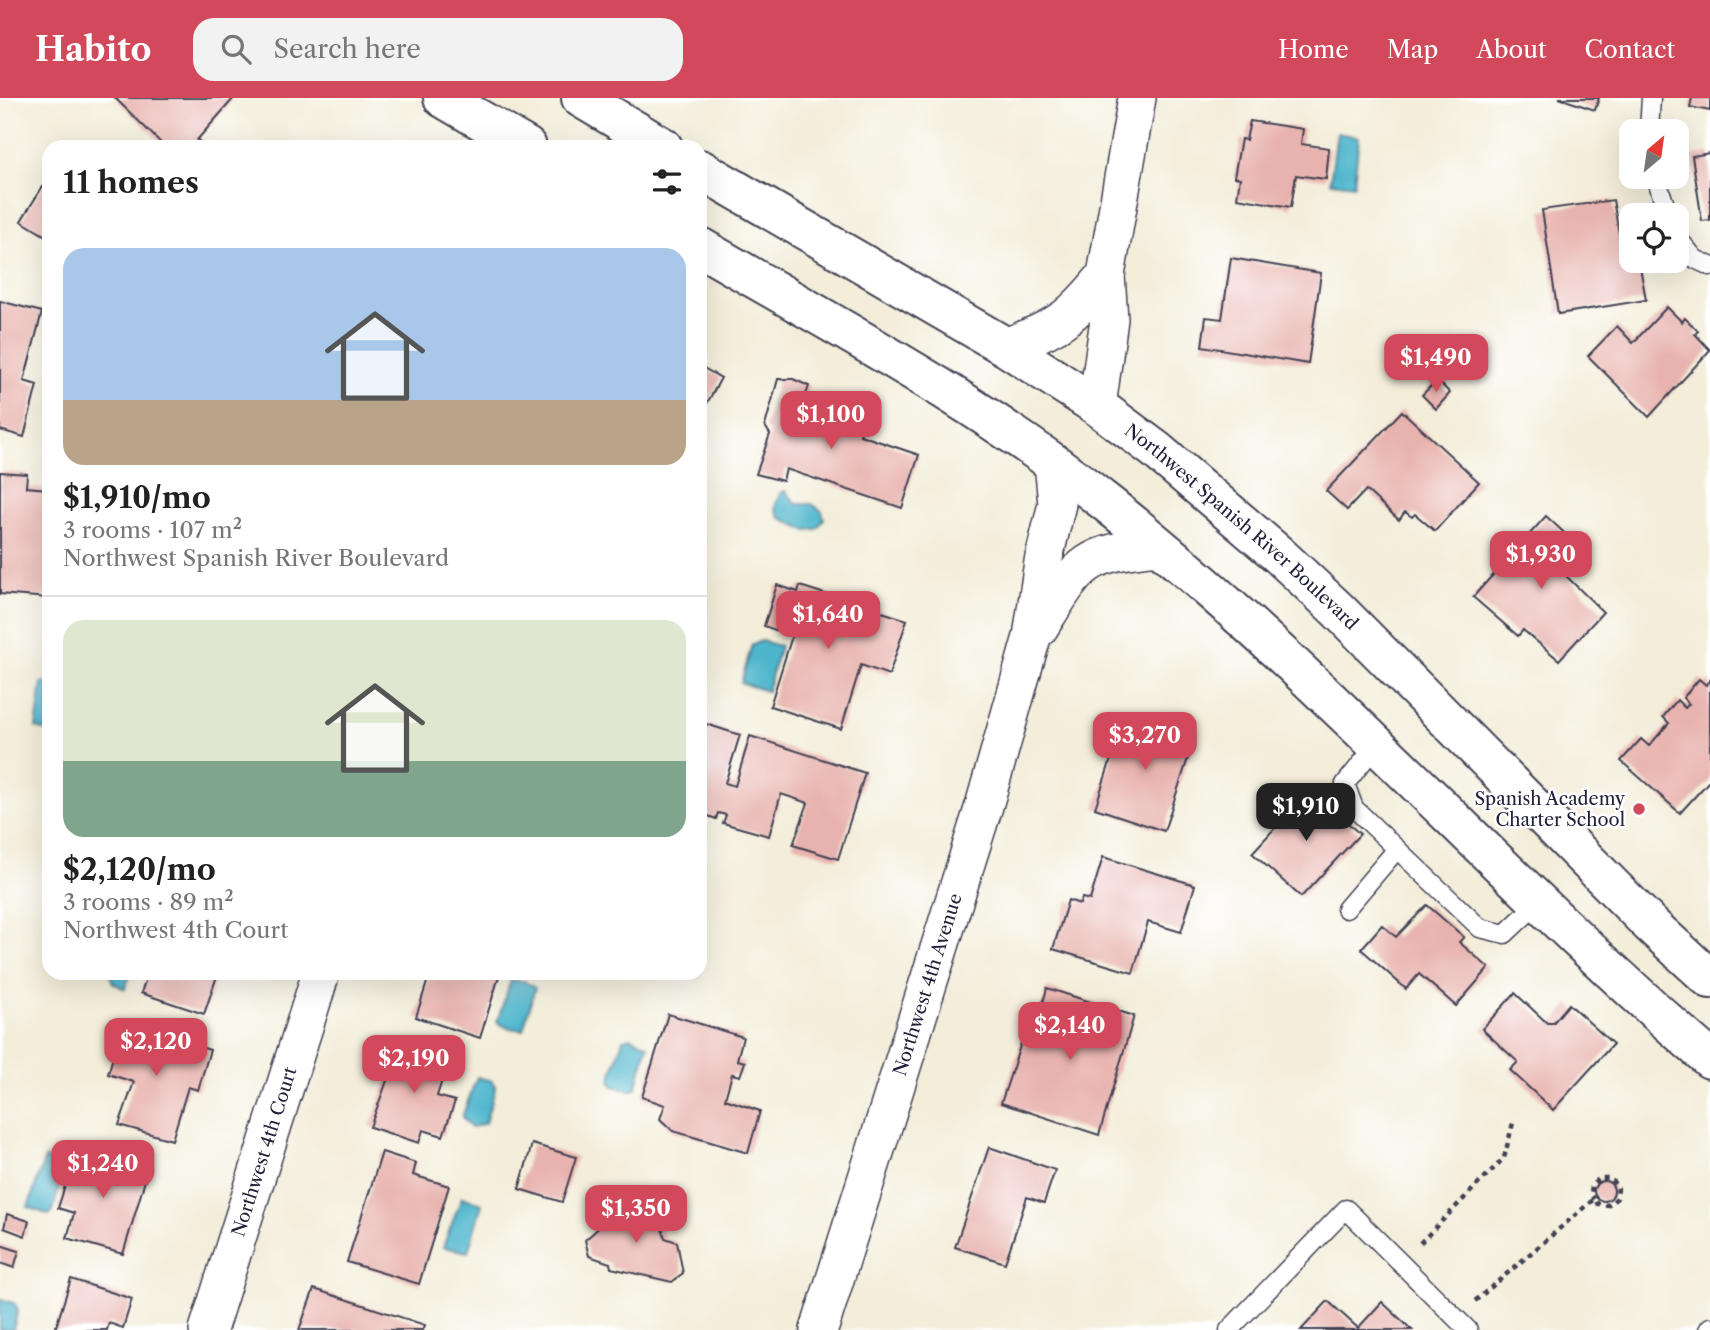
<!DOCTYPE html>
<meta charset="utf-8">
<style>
:root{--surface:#fff;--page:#f2f2f2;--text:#222;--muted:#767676;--line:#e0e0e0;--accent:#d1495b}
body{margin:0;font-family:"Libre Caslon Text",serif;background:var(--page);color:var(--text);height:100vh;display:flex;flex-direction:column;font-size:26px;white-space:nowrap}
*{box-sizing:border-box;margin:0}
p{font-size:23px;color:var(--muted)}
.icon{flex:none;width:38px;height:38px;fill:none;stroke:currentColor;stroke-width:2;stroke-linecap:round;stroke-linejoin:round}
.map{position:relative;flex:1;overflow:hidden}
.details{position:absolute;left:42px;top:42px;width:665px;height:840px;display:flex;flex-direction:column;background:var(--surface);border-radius:21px;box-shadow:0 7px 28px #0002}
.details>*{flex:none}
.needle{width:46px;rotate:29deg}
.tools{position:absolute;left:1619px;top:21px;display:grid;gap:14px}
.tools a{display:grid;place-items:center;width:70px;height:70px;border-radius:14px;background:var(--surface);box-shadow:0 7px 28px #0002;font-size:35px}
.price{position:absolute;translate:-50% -60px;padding:0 16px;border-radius:14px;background:var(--accent);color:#fff;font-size:23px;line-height:46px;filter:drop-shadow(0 2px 4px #0008)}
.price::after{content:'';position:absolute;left:50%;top:42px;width:21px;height:16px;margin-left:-10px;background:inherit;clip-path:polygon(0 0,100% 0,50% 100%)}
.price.current{background:#222;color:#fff}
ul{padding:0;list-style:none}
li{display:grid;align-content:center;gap:14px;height:371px;padding:0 21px}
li+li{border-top:2px solid var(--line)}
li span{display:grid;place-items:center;height:217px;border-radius:21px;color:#555}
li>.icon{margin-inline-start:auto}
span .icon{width:126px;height:126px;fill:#fffc;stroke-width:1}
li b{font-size:30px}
h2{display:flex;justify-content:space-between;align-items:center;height:84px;padding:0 21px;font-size:30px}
header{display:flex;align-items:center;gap:42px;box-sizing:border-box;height:98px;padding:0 35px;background:var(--accent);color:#fff}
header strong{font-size:33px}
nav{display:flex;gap:38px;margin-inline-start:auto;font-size:24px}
.search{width:490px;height:63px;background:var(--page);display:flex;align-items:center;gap:18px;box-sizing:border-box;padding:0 24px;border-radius:21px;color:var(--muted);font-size:26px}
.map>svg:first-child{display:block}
</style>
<header>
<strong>Habito</strong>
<div class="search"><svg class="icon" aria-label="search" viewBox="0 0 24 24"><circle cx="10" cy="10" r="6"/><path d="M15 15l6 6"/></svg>Search here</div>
<nav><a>Home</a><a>Map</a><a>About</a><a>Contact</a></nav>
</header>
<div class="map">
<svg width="1710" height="1232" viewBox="0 0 1710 1232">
<rect width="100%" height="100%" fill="#fff"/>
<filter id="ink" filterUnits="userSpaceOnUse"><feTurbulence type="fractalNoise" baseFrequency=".0143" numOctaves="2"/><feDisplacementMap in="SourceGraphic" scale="14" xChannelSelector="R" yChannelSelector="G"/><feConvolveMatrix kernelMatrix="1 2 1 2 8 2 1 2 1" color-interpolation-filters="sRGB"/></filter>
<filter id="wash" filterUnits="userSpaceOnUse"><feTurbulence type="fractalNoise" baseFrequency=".00686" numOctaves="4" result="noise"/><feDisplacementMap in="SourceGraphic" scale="28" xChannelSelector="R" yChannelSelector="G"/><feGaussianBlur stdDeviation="1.57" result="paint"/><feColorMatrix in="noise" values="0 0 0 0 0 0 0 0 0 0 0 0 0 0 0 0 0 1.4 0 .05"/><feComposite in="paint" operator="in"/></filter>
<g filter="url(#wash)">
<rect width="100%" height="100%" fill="#f3edd9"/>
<g fill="#4eb5cc" stroke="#386c84" stroke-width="2">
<path d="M1337 35 1359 39 1354 87 1330 84Z"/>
<path d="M785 393 797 406H812L822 413 824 421 817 431 805 432 779 419 775 409 780 395Z"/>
<path d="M762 543 780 548 767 593 741 585 752 546Z"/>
<path d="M49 584V634L36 630 42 585Z"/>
<path d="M109 875H131L125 891 113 885Z"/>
<path d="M511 882 524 883 535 890 523 932 508 930 497 924Z"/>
<path d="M630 939 648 947 636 990 631 993 613 988 610 982 623 941Z"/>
<path d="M477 979 492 983 496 988 485 1025 471 1030 462 1019Z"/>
<path d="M45 1060 64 1067 53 1113 49 1117 28 1109Z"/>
<path d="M462 1099 482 1106 468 1154 443 1149Z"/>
<path d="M0 1201 14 1205 18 1211 13 1232H0Z"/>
</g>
<g id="blocks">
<g fill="#e8b3ae">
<path d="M115 0H234L197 42 209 49H155L160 44Z"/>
<path d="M1559 0H1599L1595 12Z"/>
<path d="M1692 0H1710V13L1690 9Z"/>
<path d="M1250 23 1303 31 1301 46 1329 50 1326 81 1296 77 1291 109 1237 100 1240 80 1234 79 1241 41 1246 42Z"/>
<path d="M1710 55V122L1702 123 1692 58Z"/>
<path d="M49 84V140L21 123 43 88 46 89Z"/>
<path d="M1613 102 1621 146 1631 145V163H1639L1646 202 1558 216 1542 112Z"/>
<path d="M1231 160 1321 175 1308 266 1202 248 1206 219 1222 221Z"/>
<path d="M0 203 42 214 24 283 37 287 24 339 0 332Z"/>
<path d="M1667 209 1682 224 1685 220 1698 233 1695 236 1710 252 1649 319 1588 258 1617 228 1633 245Z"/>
<path d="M700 268 721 280 700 318Z"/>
<path d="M778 281H793L809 288 800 314 862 331 860 337 919 357 902 410 786 371 783 383 756 376 770 336 765 328Z"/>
<path d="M1437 282 1450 295 1436 311 1422 297Z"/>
<path d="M1402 313 1479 384 1435 433 1415 416 1412 419 1405 414 1399 422 1366 392 1347 412 1326 393Z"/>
<path d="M0 374 27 376 26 389 49 391 48 500 0 496Z"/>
<path d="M1546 418 1584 453 1564 476 1603 514 1559 562 1523 532 1518 538 1473 499Z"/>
<path d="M777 487 798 494 800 488 907 522 889 577 861 567 841 631 770 608 792 538 764 528Z"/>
<path d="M1699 581 1706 587 1710 582V682L1680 715 1621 663 1641 641 1649 648 1669 625 1663 619 1677 602 1685 610 1689 606 1683 600Z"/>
<path d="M1126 616 1195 639 1164 733 1095 710Z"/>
<path d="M706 626 740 637 725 685 735 688 750 638 865 675 838 761 793 747 808 705 781 696 769 738 723 725 726 717 718 715 716 721 700 715V647Z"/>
<path d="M1310 692 1360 736 1301 799 1252 755Z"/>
<path d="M1103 759 1195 787 1181 834 1148 824 1133 875 1053 851 1068 802 1080 806 1082 800 1090 802Z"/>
<path d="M1427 807 1464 839 1459 844 1489 870 1456 908 1419 876 1406 891 1361 851 1382 827 1396 839Z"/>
<path d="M148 875H218L204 916 141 895Z"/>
<path d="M430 875H500L480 940 416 919Z"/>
<path d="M1047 890 1134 918 1099 1037 1001 1005 1021 945 1031 949Z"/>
<path d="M1515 895 1547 925H1553L1569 906 1613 946 1553 1012 1510 972 1518 964 1482 931Z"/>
<path d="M668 916 743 939 737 962 745 964 740 978 732 976 725 1001 760 1013 748 1055 673 1033 660 1021 665 1007 642 999Z"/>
<path d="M123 925 210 952 198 992 188 989 172 1042 119 1027 134 984 108 976Z"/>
<path d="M402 942 450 957 437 998 455 1003 443 1038 423 1032 419 1045 370 1029Z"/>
<path d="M532 1046 576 1059 562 1104 519 1091Z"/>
<path d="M989 1049 1055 1072 1044 1105 1027 1099 1005 1165 955 1149Z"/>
<path d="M94 1053 149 1069 123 1156 67 1140 74 1115 58 1110 73 1063 89 1067Z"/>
<path d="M382 1054 416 1065 413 1077 449 1088 419 1186 347 1164Z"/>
<circle cx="1604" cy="1093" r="10"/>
<path d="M629 1103 644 1108 647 1122 661 1127 665 1140 677 1144 683 1175 672 1184 611 1170 610 1165 589 1158 585 1142Z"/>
<path d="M7 1116 29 1123 25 1138 4 1130Z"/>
<path d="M0 1147 19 1153 14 1170 0 1165Z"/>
<path d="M71 1181 132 1201 123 1230 109 1225 107 1232H55Z"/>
<path d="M314 1191 425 1227 423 1232H299Z"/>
<path d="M1328 1203 1358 1230 1382 1204 1412 1232H1301Z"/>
</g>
</g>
</g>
<g filter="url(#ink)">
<use href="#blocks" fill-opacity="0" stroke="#414053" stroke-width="2"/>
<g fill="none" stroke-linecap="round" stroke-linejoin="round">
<defs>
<g id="lane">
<path d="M1649 33 1651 0"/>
<path d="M1656 79 1668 117"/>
<path d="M1676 138 1695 161 1710 168"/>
<path d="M1377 646 1345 686 1354 710 1480 830 1505 836 1540 803"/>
<path d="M1346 811 1397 751"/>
<path d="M1229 1232 1346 1111 1468 1232"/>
<path d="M1708 1232 1710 1229"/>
</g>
<g id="street">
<path d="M1006 249C1060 227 1069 223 1106 177"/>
<path d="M1097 308 1109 221 1106 177 1137 0"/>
<path d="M1039 530C1079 467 1081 455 1159 448"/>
<path id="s1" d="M208 1232 321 875"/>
<path id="s2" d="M819 1232 984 708 1032 539 1043 464 1057 406 1053 364"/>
</g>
<g id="secondary">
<path d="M443 0 527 49"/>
<path d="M581 0 663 49"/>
<path id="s3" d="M700 71 1006 249 1097 308 1156 352 1279 457 1337 511 1650 826 1710 881"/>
<path d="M700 149C839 230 983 306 1109 407 1323 577 1503 783 1710 961"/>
</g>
</defs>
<use href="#lane" stroke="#414053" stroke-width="21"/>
<use href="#street" stroke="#414053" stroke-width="40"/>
<use href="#secondary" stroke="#414053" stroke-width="42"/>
<g stroke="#414053" stroke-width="4.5" stroke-dasharray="5 5" stroke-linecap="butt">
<path d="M1420 1145 1504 1060 1514 1021"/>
<path d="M1475 1203 1594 1101 1598 1106 1609 1107 1617 1100 1618 1090 1610 1080H1600L1592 1087 1591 1097 1594 1101"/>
</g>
<use href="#lane" stroke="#fff" stroke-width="18"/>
<use href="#street" stroke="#fff" stroke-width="37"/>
<use href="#secondary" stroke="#fff" stroke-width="38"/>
</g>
</g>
<circle fill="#d1495b" stroke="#fff" stroke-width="2.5" cx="1639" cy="711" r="7"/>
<g text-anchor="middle" stroke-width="5" stroke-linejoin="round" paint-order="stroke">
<g font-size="18" fill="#22223b" stroke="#fff">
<text dy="6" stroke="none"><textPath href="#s3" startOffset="651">Northwest Spanish River Boulevard</textPath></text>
<text dy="6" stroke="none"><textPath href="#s2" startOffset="362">Northwest 4th Avenue</textPath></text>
<text dy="6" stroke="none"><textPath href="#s1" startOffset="187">Northwest 4th Court</textPath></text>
</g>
<g font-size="18" fill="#22223b" stroke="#fff" text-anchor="end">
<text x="1625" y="707">Spanish Academy<tspan x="1625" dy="21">Charter School</tspan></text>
</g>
</g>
</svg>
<div class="tools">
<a><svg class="needle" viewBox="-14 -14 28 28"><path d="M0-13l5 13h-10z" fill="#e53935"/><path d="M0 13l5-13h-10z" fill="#767676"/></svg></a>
<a><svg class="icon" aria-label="locate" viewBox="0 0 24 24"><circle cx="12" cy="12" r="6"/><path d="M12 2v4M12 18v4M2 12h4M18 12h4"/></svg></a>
</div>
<b class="price" style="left:1436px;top:296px">$1,490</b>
<b class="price" style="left:831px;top:353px">$1,100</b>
<b class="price" style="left:1541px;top:493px">$1,930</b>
<b class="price" style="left:828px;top:553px">$1,640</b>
<b class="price" style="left:1145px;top:674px">$3,270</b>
<b class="price current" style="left:1306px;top:745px">$1,910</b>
<b class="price" style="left:1070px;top:964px">$2,140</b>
<b class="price" style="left:156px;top:980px">$2,120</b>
<b class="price" style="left:414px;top:997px">$2,190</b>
<b class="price" style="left:103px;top:1102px">$1,240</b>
<b class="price" style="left:636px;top:1147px">$1,350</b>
<section class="details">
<h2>11 homes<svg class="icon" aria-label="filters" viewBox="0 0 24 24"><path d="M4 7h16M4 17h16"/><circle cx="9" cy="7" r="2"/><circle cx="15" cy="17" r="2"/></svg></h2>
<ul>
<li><span style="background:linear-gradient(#a9c7e8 70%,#b9a48a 0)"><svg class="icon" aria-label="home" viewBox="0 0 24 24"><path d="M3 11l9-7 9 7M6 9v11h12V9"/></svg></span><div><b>$1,910/mo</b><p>3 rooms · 107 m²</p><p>Northwest Spanish River Boulevard</p></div></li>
<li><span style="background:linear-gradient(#dfe7d0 65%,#7fa58c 0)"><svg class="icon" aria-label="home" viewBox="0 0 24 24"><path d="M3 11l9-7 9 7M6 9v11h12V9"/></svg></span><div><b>$2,120/mo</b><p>3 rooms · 89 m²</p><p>Northwest 4th Court</p></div></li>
</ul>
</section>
</div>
